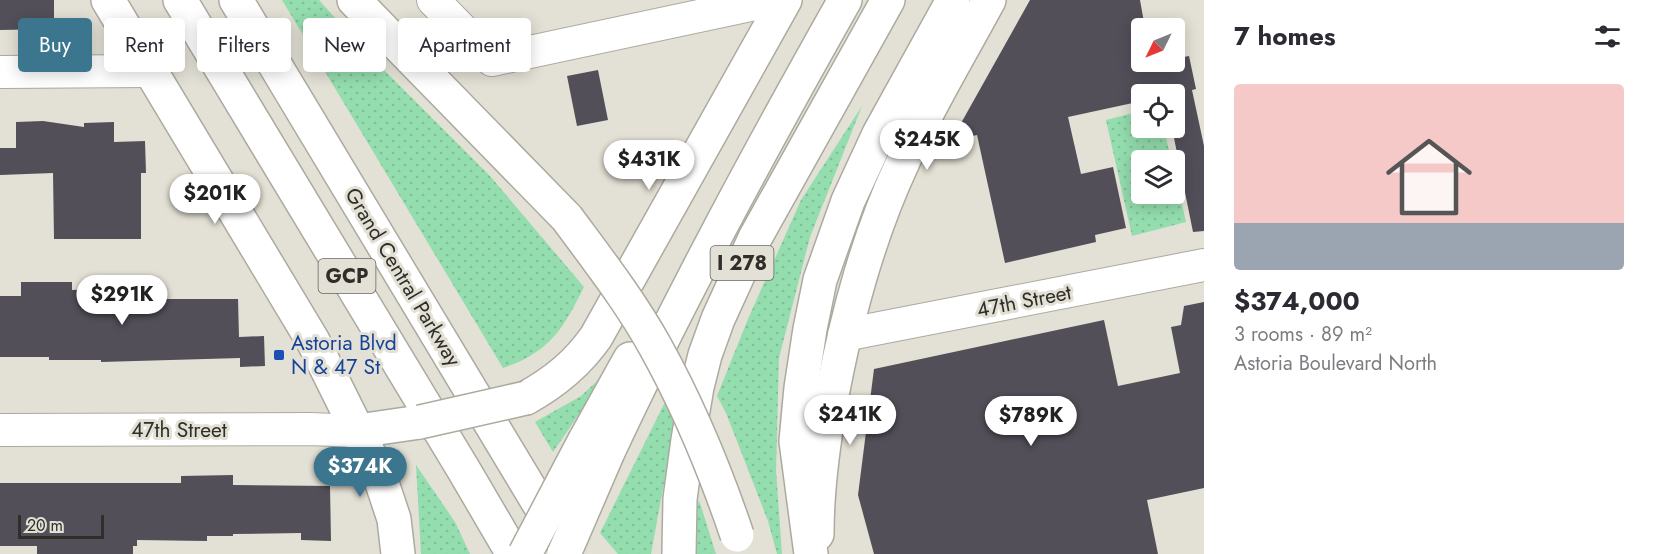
<!DOCTYPE html>
<meta charset="utf-8">
<style>
:root{--surface:#fff;--page:#f2f2f3;--text:#2b2b33;--muted:#7c7c81;--line:#e1e1e2;--accent:#3b768e}
body{margin:0;font-family:Jost,sans-serif;background:var(--page);color:var(--text);height:100vh;display:flex;flex-direction:column;font-size:22px;white-space:nowrap}
*{box-sizing:border-box;margin:0}
p{font-size:20px;color:var(--muted)}
.icon{flex:none;width:33px;height:33px;fill:none;stroke:currentColor;stroke-width:2;stroke-linecap:round;stroke-linejoin:round}
.map{position:relative;flex:1;overflow:hidden}
.panel{display:flex;flex-direction:column;background:var(--surface);width:450px}
.panel>*{flex:none}
.guide{position:absolute;left:18px;top:18px;width:570px;height:54px;display:flex;gap:12px}
.needle{width:39px;rotate:227deg}
.buttons{position:absolute;left:1131px;top:18px;display:grid;gap:12px}
.buttons a{display:grid;place-items:center;width:54px;height:54px;border-radius:6px;background:var(--surface);box-shadow:0 3px 15px #0003;font-size:30px}
.scale{position:absolute;left:18px;bottom:15px;width:86px;box-sizing:border-box;padding-left:6px;border:3px solid #2f2e29;border-top:0;font-size:16px;line-height:21px;white-space:nowrap;color:#2f2e29;-webkit-text-stroke:4px #e3e0d5;paint-order:stroke}
.price{position:absolute;translate:-50% -51px;padding:0 14px;border-radius:21px;background:#fff;color:#222;font-size:20px;line-height:39px;filter:drop-shadow(0 2px 3px #0008)}
.price::after{content:'';position:absolute;left:50%;top:36px;width:18px;height:14px;margin-left:-9px;background:inherit;clip-path:polygon(0 0,100% 0,50% 100%)}
.price.current{background:var(--accent);color:#fff}
ul{padding:0;list-style:none}
li{display:grid;align-content:center;gap:12px;height:318px;padding:0 30px}
li+li{border-top:2px solid var(--line)}
li span{display:grid;place-items:center;height:186px;border-radius:6px;color:#555}
li>.icon{margin-inline-start:auto}
span .icon{width:108px;height:108px;fill:#fffc;stroke-width:1}
li b{font-size:26px}
h2{display:flex;justify-content:space-between;align-items:center;height:72px;padding:0 30px;font-size:26px}
.chip{padding:0 21px;border-radius:6px;background:var(--surface);box-shadow:0 3px 15px #0003;font-size:21px;line-height:54px}
.chip.current{background:var(--accent);color:#fff}
main{display:flex;flex:1;min-height:0}
.map>svg:first-child{display:block}
</style>
<main>
<div class="map">
<svg width="1204" height="554" viewBox="0 0 1204 554">
<defs>
<pattern id="grass-dots" width="8" height="8" patternUnits="userSpaceOnUse" patternTransform="scale(1.5)"><rect width="8" height="8" fill="#94ddae"/><path d="M2 2h.1M6 6h.1" fill="none" stroke="#80be96" stroke-width="1.8" stroke-linecap="round"/></pattern>
</defs>
<rect width="100%" height="100%" fill="#e3e0d5"/>
<g fill="url(#grass-dots)">
<path d="M282 0H319L364 50 490 176 584 287C563 329 550 352 503 368Z"/>
<path d="M862 106 810 237 779 358 776 470 782 554H777L768 521 726 413 717 396 748 319 801 200Z"/>
<path d="M1141 111 1142 128H1164L1171 160H1142V194H1174L1175 174 1186 222 1132 236 1106 120Z"/>
<path d="M610 369 553 452 535 422 581 396Z"/>
<path d="M684 373 651 554H618L600 533 669 394Z"/>
<path d="M416 465 455 522 470 554H421Z"/>
<path d="M699 500 716 554H688L687 548Z"/>
</g>
<g fill="#524f59">
<path d="M0 0H54V29L0 30Z"/>
<path d="M1030 0H1140L1145 28H1142V62H1152V63L1174 62V59L1189 56 1196 89 1192 90 1204 146V231L1193 232 1172 128H1174V94H1142V101L1068 117 1081 174 1113 167 1126 228 1095 235 1096 242 1005 263 977 135 951 141Z"/>
<path d="M598 70 608 120 577 126 567 76Z"/>
<path d="M43 121 84 127V123L114 122V142L145 141 146 173H141V239H54L53 173 0 175V148H16V122Z"/>
<path d="M21 282H72V290L163 287 164 299H238L239 337 264 336 265 366 240 367V358L101 362V360H49V357H0V296H21Z"/>
<path d="M1204 302V488L1147 500 1158 554H874L858 495 874 369 1104 320 1118 386 1180 373 1171 327 1181 325 1184 306Z"/>
<path d="M233 475V485L330 486 331 541 301 540V533L233 534V536H207V541L137 540V546H133V554H37V546H0V483H181V476Z"/>
</g>
<g fill="none" stroke-linecap="round" stroke-linejoin="round">
<defs>
<g id="minor">
<path d="M433 0 492 60 774 0"/>
<path d="M0 72 151 71"/>
<path d="M844 335 1204 265"/>
<path d="M0 430 310 429 358 431"/>
</g>
<g id="tertiary">
<path d="M526 398C555 382 577 364 596 337L785 0"/>
<path d="M358 431 420 422"/>
<path d="M817 534C817 486 824 437 833 390 848 312 868 237 902 164 927 108 960 54 989 0"/>
</g>
<g id="secondary">
<path d="M108 0 313 341 379 474 394 519 398 554"/>
<path d="M354 0 567 218"/>
</g>
<g id="motorway">
<path d="M180 0 465 472 513 554"/>
<path d="M236 0 559 537"/>
<path d="M585 440 630 359"/>
<path d="M608 452C680 298 761 149 845 0"/>
<path d="M679 554 680 499 688 440 697 387 705 355 718 319 755 238 888 0"/>
<path d="M811 554 796 441 801 388 810 329 820 280 848 201 879 134 953 0"/>
</g>
</defs>
<use href="#minor" stroke="#acaa9f" stroke-width="34"/>
<use href="#tertiary" stroke="#acaa9f" stroke-width="36"/>
<use href="#secondary" stroke="#acaa9f" stroke-width="36"/>
<use href="#motorway" stroke="#acaa9f" stroke-width="36"/>
<use href="#minor" stroke="#fff" stroke-width="32"/>
<use href="#tertiary" stroke="#fff" stroke-width="33"/>
<use href="#secondary" stroke="#fff" stroke-width="33"/>
<use href="#motorway" stroke="#fff" stroke-width="33"/>
<defs>
<path id="tertiary-bridge" d="M420 422 526 398"/>
<path id="secondary-bridge" d="M567 218C598 260 630 301 655 346 689 407 715 470 737 535"/>
<g id="motorway-bridge">
<path d="M525 554 585 440"/>
<path d="M564 554 608 452"/>
</g>
</defs>
<use href="#tertiary-bridge" stroke="#acaa9f" stroke-width="36" stroke-linecap="butt"/>
<use href="#secondary-bridge" stroke="#acaa9f" stroke-width="36" stroke-linecap="butt"/>
<use href="#motorway-bridge" stroke="#acaa9f" stroke-width="36" stroke-linecap="butt"/>
<use href="#tertiary-bridge" stroke="#fff" stroke-width="33"/>
<use href="#secondary-bridge" stroke="#fff" stroke-width="33"/>
<use href="#motorway-bridge" stroke="#fff" stroke-width="33"/>
</g>
<rect fill="#1a4fb4" stroke="#e3e0d5" stroke-width="2" x="273" y="349" width="12" height="12" rx="3"/>
<g text-anchor="middle" stroke-width="6" stroke-linejoin="round" paint-order="stroke">
<g fill="#e3e0d5" stroke="#65635d" stroke-width="1.5">
<rect x="710.5" y="246" width="63" height="34" rx="4.5"/>
<rect x="318.5" y="259" width="57" height="34" rx="4.5"/>
</g>
<g font-size="20" font-weight="bold" fill="#2f2e29">
<text x="742" y="270">I 278</text>
<text x="347" y="283">GCP</text>
</g>
<g font-size="21" fill="#2f2e29" stroke="#e3e0d5">
<text transform="translate(403 277) rotate(59)" y="7">Grand Central Parkway</text>
<text transform="translate(1024 301) rotate(-11)" y="7">47th Street</text>
<text x="179" y="437">47th Street</text>
</g>
<g font-size="21" fill="#164399" stroke="#e3e0d5" text-anchor="start">
<text x="291" y="350">Astoria Blvd<tspan x="291" dy="24">N &amp; 47 St</tspan></text>
</g>
</g>
</svg>
<div class="buttons">
<a><svg class="needle" viewBox="-14 -14 28 28"><path d="M0-13l5 13h-10z" fill="#e53935"/><path d="M0 13l5-13h-10z" fill="#7c7c81"/></svg></a>
<a><svg class="icon" aria-label="locate" viewBox="0 0 24 24"><circle cx="12" cy="12" r="6"/><path d="M12 2v4M12 18v4M2 12h4M18 12h4"/></svg></a>
<a><svg class="icon" aria-label="layers" viewBox="0 0 24 24"><path d="M12 4l9 5-9 5-9-5zM3 14l9 5 9-5"/></svg></a>
</div>
<div class="scale">20 m</div>
<b class="price" style="left:927px;top:171px">$245K</b>
<b class="price" style="left:649px;top:191px">$431K</b>
<b class="price" style="left:215px;top:225px">$201K</b>
<b class="price" style="left:122px;top:326px">$291K</b>
<b class="price" style="left:850px;top:446px">$241K</b>
<b class="price" style="left:1031px;top:447px">$789K</b>
<b class="price current" style="left:360px;top:498px">$374K</b>
<div class="guide">
<a class="chip current">Buy</a>
<a class="chip">Rent</a>
<a class="chip">Filters</a>
<a class="chip">New</a>
<a class="chip">Apartment</a>
</div>
</div>
<section class="panel">
<h2>7 homes<svg class="icon" aria-label="filters" viewBox="0 0 24 24"><path d="M4 7h16M4 17h16"/><circle cx="9" cy="7" r="2"/><circle cx="15" cy="17" r="2"/></svg></h2>
<ul>
<li><span style="background:linear-gradient(#f6c9c9 75%,#9aa5b1 0)"><svg class="icon" aria-label="home" viewBox="0 0 24 24"><path d="M3 11l9-7 9 7M6 9v11h12V9"/></svg></span><div><b>$374,000</b><p>3 rooms · 89 m²</p><p>Astoria Boulevard North</p></div></li>
</ul>
</section>
</main>
